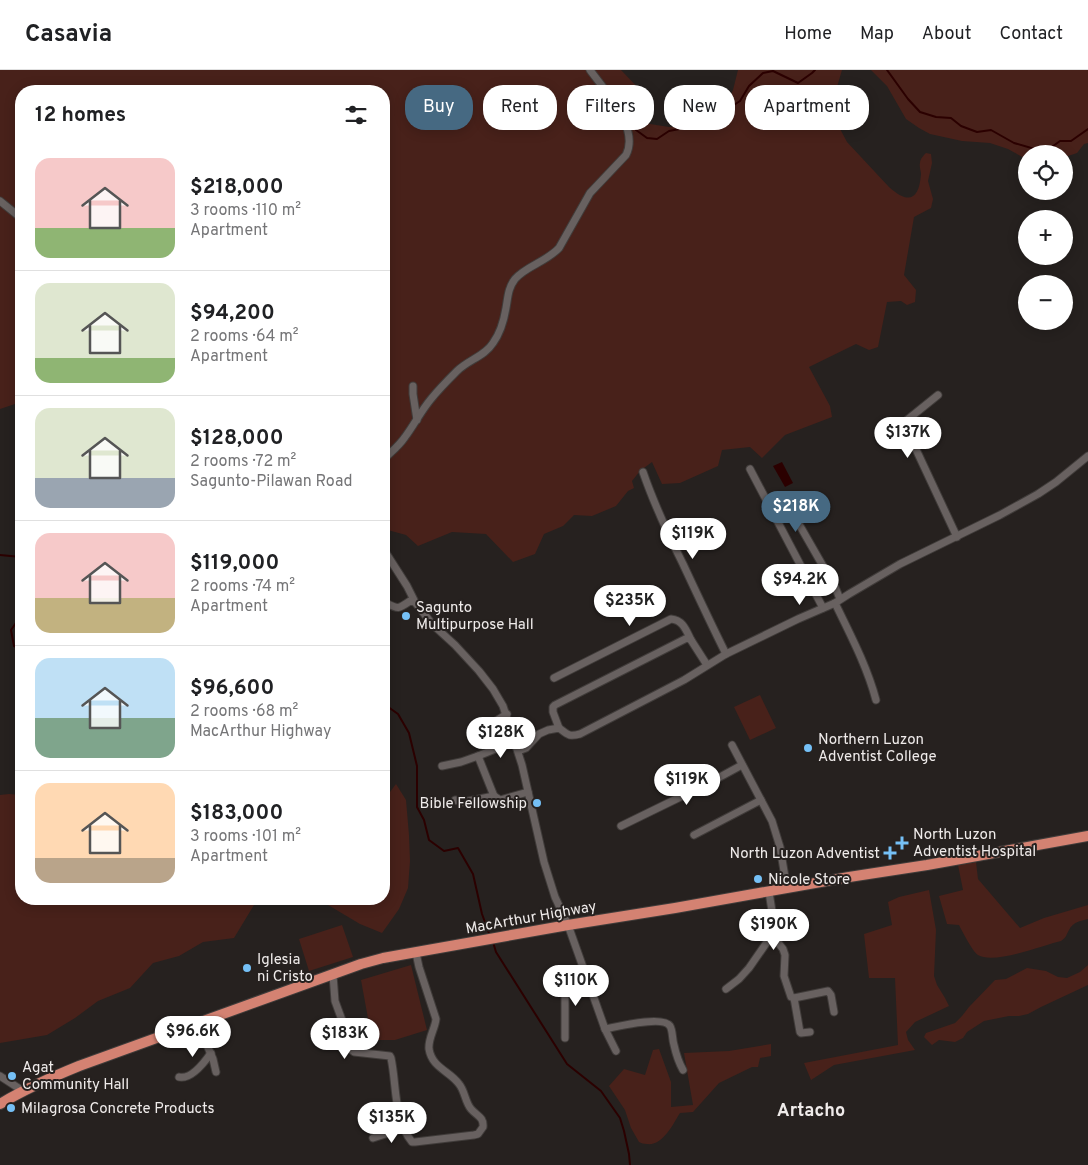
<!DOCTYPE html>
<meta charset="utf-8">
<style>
:root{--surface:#fff;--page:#f2f2f2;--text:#202124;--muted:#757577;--line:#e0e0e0;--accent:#466982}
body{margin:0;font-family:Overpass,sans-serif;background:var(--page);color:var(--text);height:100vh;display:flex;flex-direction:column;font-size:19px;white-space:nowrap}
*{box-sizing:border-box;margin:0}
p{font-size:16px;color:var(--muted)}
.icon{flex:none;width:28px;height:28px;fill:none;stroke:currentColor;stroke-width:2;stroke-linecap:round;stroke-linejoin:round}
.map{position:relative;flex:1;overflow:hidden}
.side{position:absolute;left:15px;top:15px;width:375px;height:820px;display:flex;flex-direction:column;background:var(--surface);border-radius:20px;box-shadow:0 2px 12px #0003}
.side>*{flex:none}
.banner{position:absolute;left:405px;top:15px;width:475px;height:45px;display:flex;gap:10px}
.tools{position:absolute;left:1018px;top:75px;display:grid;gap:10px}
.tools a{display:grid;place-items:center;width:55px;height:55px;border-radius:50%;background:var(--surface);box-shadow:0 2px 12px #0003;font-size:25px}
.price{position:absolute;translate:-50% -42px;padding:0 11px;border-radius:18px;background:#fff;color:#222;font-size:16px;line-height:32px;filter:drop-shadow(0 1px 2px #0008)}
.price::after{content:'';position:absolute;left:50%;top:30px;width:15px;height:11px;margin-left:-8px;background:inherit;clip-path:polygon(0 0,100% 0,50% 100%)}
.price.selected{background:var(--accent);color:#fff}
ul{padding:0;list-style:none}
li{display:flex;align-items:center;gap:15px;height:125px;padding:0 20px}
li+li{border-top:1px solid var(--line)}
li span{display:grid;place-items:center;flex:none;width:140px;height:100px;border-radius:15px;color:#555}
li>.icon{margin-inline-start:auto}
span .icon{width:60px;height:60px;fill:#fffc;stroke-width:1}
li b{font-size:21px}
h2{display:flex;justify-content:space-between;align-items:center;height:60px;padding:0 20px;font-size:21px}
.chip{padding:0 18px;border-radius:20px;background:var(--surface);box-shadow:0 2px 12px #0003;font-size:18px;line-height:45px}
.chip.selected{background:var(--accent);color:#fff}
header{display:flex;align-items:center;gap:30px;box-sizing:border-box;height:70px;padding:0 25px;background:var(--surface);border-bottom:1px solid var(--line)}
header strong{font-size:24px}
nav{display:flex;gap:28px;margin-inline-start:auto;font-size:18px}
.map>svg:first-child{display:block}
</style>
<header>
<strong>Casavia</strong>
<nav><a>Home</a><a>Map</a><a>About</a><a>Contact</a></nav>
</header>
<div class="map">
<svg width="1088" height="1095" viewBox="0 0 1088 1095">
<rect width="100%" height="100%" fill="#26211f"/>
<g fill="#48211a">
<path d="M0 0H621L643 23 637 35 641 47 650 54 669 57 683 56 723 41 733 20 738 0H842L837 17 833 24 822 26 816 34 815 38 821 47 833 49 838 55 847 72 889 117C908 134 919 131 921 104 921 101 919 96 920 93 920 89 924 85 926 83L931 84 932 93 928 111 933 129 931 138 914 147 904 205 916 220 915 232 907 235 901 231 887 232 878 277 869 280 856 274 809 297 830 336 832 347 785 365 762 388 750 377 722 380 718 396 680 413 662 414 652 392 640 401 632 411 634 418 628 421 616 436 592 446 574 445 563 456 544 464 535 484 513 492 486 464 452 462 418 476 406 465 384 459V21H21V332L0 339Z"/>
<path d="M871 0H1088V73L1084 74 1077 83 1065 87H1064V84H1026V89L1008 79 990 73 962 71 930 64 919 58 906 49 887 16Z"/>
<path d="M760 625 776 658 750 670 734 637Z"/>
<path d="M396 714 406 730 409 765 410 791 408 818 399 839 382 863 360 854 318 829H384V730Z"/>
<path d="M9 724 21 725V829H282L254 835 234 868 203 872 179 886 153 893 130 918 98 931 75 948 47 965 0 973V725Z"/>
<path d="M976 792 978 809 1020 858 1044 848 1088 835V849C1080 851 1073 852 1069 860 1066 865 1067 867 1061 871 1043 875 994 895 978 885 973 882 962 861 959 855L947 854 939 826 963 820 958 795Z"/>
<path d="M929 820 936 860 934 906 937 915 945 928 949 936 915 952 906 962 908 970 915 980 834 995 811 1010 804 993 898 975 895 908H869L864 864 892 855 888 832 899 827Z"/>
<path d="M342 855 353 887 309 901 299 869Z"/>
<path d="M411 895 427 960 395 970H372L361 910Z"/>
<path d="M1088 895V915L1041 937 1028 944 1019 946H1009L984 951 967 962 963 968 955 972 939 970 932 975 924 967 926 963 955 953 962 946 969 937 995 910 1006 909 1027 898 1046 901 1058 907 1067 908 1080 902Z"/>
<path d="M771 974V986L760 988 758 997H752L719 1013 693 1042 680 1043C673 1054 663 1076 647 1074 644 1074 641 1073 639 1072L631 1058 625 1040 609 1016 624 999 645 1005 653 980 659 979 671 1012V1037L693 1035 684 983 729 981Z"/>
</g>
<path fill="#2b0000" d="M782 392 793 413 785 417 773 396Z"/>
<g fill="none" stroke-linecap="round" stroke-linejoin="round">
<g stroke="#2b0000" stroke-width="2">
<path d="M887 0 908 29 920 42 936 47 951 48 961 56 977 62 991 60 1014 73 1045 82 1060 71H1071L1088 59"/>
<path d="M620 32 636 60 647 68 657 69 669 61 700 55 714 48 740 31 749 16 763 3 773 1 798 13 812 3 815 0"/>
<path d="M0 485 21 487"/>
<path d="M21 549 18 550 11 560 14 576 21 579"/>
<path d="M384 634 398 644 409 663 417 696V737L424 750 429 770 444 781 458 778 473 804 482 844 490 866"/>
<path d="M493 872 496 882 567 994 601 1021 620 1048 624 1061 629 1084 630 1095"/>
</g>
<defs>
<g id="minor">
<path d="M0 131 21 148"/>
<path d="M413 316V324L417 350"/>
<path d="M938 325 907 350 905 354 913 373 957 467"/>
<path d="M384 389C391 382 399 376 405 367 414 355 421 341 431 329 439 319 448 310 457 301 468 290 485 286 493 273 501 262 504 250 506 238 508 227 508 218 515 209 526 196 546 192 559 178L590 123 626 85C640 58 605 21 590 0"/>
<path d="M750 399 823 538"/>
<path d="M643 402C654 434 668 464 683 494 697 524 711 554 726 584"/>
<path d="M792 442 835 517 840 529"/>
<path d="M384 480 407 516 415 532"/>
<path d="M384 532C398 539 397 540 410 531L415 532 432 554 455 575 479 601 493 619 503 636 522 695 544 792 555 827 568 855 605 959 616 981"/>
<path d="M835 533C850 564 867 596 876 630"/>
<path d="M554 608 671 549C683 550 686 560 691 570"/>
<path d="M559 658 553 642V637L555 635 685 569 688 568 691 570 707 595"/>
<path d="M475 664 507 644"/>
<path d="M732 675 772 751 780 777 787 819"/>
<path d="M518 681 526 678 539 664 548 660 559 658C568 665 569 667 580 664L684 610 726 584 798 549 835 533 849 524 900 494 1000 445 1038 424 1056 412 1088 386"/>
<path d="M478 686 515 671"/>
<path d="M442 696 461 692 478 686 494 726"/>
<path d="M455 730 464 732 494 726 500 730 528 722"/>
<path d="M621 756 707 714 742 695"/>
<path d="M694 765 761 730"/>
<path d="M772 865 783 879 785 885 784 906 791 927 794 928 828 921 831 925 834 942"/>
<path d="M333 905 335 931 346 961 350 979 354 982 390 986 391 988C397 1016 393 1048 412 1072H415L474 1065 478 1064 483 1057C484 1047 477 1046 471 1039 465 1032 465 1021 459 1014 450 1001 432 998 429 979 428 968 435 959 436 949L419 897 416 883"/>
<path d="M726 919 739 909 749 898 772 865 774 854 769 822"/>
<path d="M794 928 800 962 801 963 810 962"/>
<path d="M211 948 206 973 213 989 216 1002"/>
<path d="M605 959C616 957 663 945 670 956 673 961 672 969 674 975 676 984 679 993 683 1000"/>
<path d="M565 968V914L585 905"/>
<path d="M0 1006 23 1021"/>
<path d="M179 1007C191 1010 204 993 211 983"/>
<path d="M373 1068 404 1058"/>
</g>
<path id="highway" d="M0 1034C25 1019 52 1007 79 996L361 894 383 888 568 855 675 838 849 807 927 795 1088 766"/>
</defs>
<use href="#minor" stroke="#403c3a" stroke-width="9"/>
<use href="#highway" stroke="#403c3a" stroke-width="12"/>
<use href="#minor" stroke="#686160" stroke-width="7"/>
<use href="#highway" stroke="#d48272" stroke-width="10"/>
</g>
<g fill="#75c0f6" stroke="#26211f" stroke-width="2">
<circle cx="406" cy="546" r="5"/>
<circle cx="808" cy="678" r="5"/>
<circle cx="537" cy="733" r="5"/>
<path d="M899.5 765.5h5v5h5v5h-5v5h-5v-5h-5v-5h5z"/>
<path d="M887.5 775.5h5v5h5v5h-5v5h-5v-5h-5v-5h5z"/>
<circle cx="758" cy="809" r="5"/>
<circle cx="247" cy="898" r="5"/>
<circle cx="12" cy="1006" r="5"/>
<circle cx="11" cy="1038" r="5"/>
</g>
<g text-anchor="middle" stroke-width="4" stroke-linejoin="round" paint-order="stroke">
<g font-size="15" fill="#efebea" stroke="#26211f" text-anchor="start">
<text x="416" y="542">Sagunto<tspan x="416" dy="17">Multipurpose Hall</tspan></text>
<text x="818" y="674">Northern Luzon<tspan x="818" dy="17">Adventist College</tspan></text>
<text x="527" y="738" text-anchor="end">Bible Fellowship</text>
<text x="913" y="769">North Luzon<tspan x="913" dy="17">Adventist Hospital</tspan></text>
<text x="880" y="788" text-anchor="end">North Luzon Adventist</text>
<text x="768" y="814">Nicole Store</text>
<text x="257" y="894">Iglesia<tspan x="257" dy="17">ni Cristo</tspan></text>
<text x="22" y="1002">Agat<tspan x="22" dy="17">Community Hall</tspan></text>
<text x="21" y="1043">Milagrosa Concrete Products</text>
</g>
<g font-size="15" fill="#efebea" stroke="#26211f">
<text transform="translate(531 847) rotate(-10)" y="5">MacArthur Highway</text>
</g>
<g font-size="18" font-weight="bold" fill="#efebea" stroke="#26211f">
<text x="811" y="1046">Artacho</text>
</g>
</g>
</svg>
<div class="tools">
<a><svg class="icon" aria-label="locate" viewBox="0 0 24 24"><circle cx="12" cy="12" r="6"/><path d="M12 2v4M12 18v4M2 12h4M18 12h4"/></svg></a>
<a>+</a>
<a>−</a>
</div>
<b class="price" style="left:908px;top:389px">$137K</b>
<b class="price selected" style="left:796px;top:463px">$218K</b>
<b class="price" style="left:693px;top:490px">$119K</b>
<b class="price" style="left:800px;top:536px">$94.2K</b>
<b class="price" style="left:630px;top:557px">$235K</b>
<b class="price" style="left:501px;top:689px">$128K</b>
<b class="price" style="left:687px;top:736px">$119K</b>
<b class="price" style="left:774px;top:881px">$190K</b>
<b class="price" style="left:576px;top:937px">$110K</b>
<b class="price" style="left:193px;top:988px">$96.6K</b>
<b class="price" style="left:345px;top:990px">$183K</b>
<b class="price" style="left:392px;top:1074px">$135K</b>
<div class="banner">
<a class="chip selected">Buy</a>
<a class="chip">Rent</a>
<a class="chip">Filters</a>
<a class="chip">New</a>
<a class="chip">Apartment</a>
</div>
<section class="side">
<h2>12 homes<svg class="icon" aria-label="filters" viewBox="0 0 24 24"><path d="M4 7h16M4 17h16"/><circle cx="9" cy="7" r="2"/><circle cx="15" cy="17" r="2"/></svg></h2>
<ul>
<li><span style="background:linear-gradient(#f6c9c9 70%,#8fb573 0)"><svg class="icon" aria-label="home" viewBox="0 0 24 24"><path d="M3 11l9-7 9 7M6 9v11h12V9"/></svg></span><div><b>$218,000</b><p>3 rooms · 110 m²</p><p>Apartment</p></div></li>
<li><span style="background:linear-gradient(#dfe7d0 75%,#8fb573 0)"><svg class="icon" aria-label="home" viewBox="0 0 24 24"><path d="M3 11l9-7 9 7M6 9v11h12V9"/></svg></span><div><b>$94,200</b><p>2 rooms · 64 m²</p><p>Apartment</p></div></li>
<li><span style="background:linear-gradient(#dfe7d0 70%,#9aa5b1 0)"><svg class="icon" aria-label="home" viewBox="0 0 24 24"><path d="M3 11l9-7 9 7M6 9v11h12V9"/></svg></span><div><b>$128,000</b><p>2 rooms · 72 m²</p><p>Sagunto-Pilawan Road</p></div></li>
<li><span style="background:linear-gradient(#f6c9c9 65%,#c2b280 0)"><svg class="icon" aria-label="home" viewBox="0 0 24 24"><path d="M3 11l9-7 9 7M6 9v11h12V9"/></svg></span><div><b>$119,000</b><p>2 rooms · 74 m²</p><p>Apartment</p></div></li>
<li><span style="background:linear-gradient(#bfe0f5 60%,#7fa58c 0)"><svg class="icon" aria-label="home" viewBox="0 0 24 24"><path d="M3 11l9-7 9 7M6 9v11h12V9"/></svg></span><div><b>$96,600</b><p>2 rooms · 68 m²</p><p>MacArthur Highway</p></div></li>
<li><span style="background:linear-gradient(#ffd9b3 75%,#b9a48a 0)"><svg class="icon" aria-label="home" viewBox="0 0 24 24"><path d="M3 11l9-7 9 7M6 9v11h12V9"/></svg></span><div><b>$183,000</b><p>3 rooms · 101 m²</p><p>Apartment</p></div></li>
</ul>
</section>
</div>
